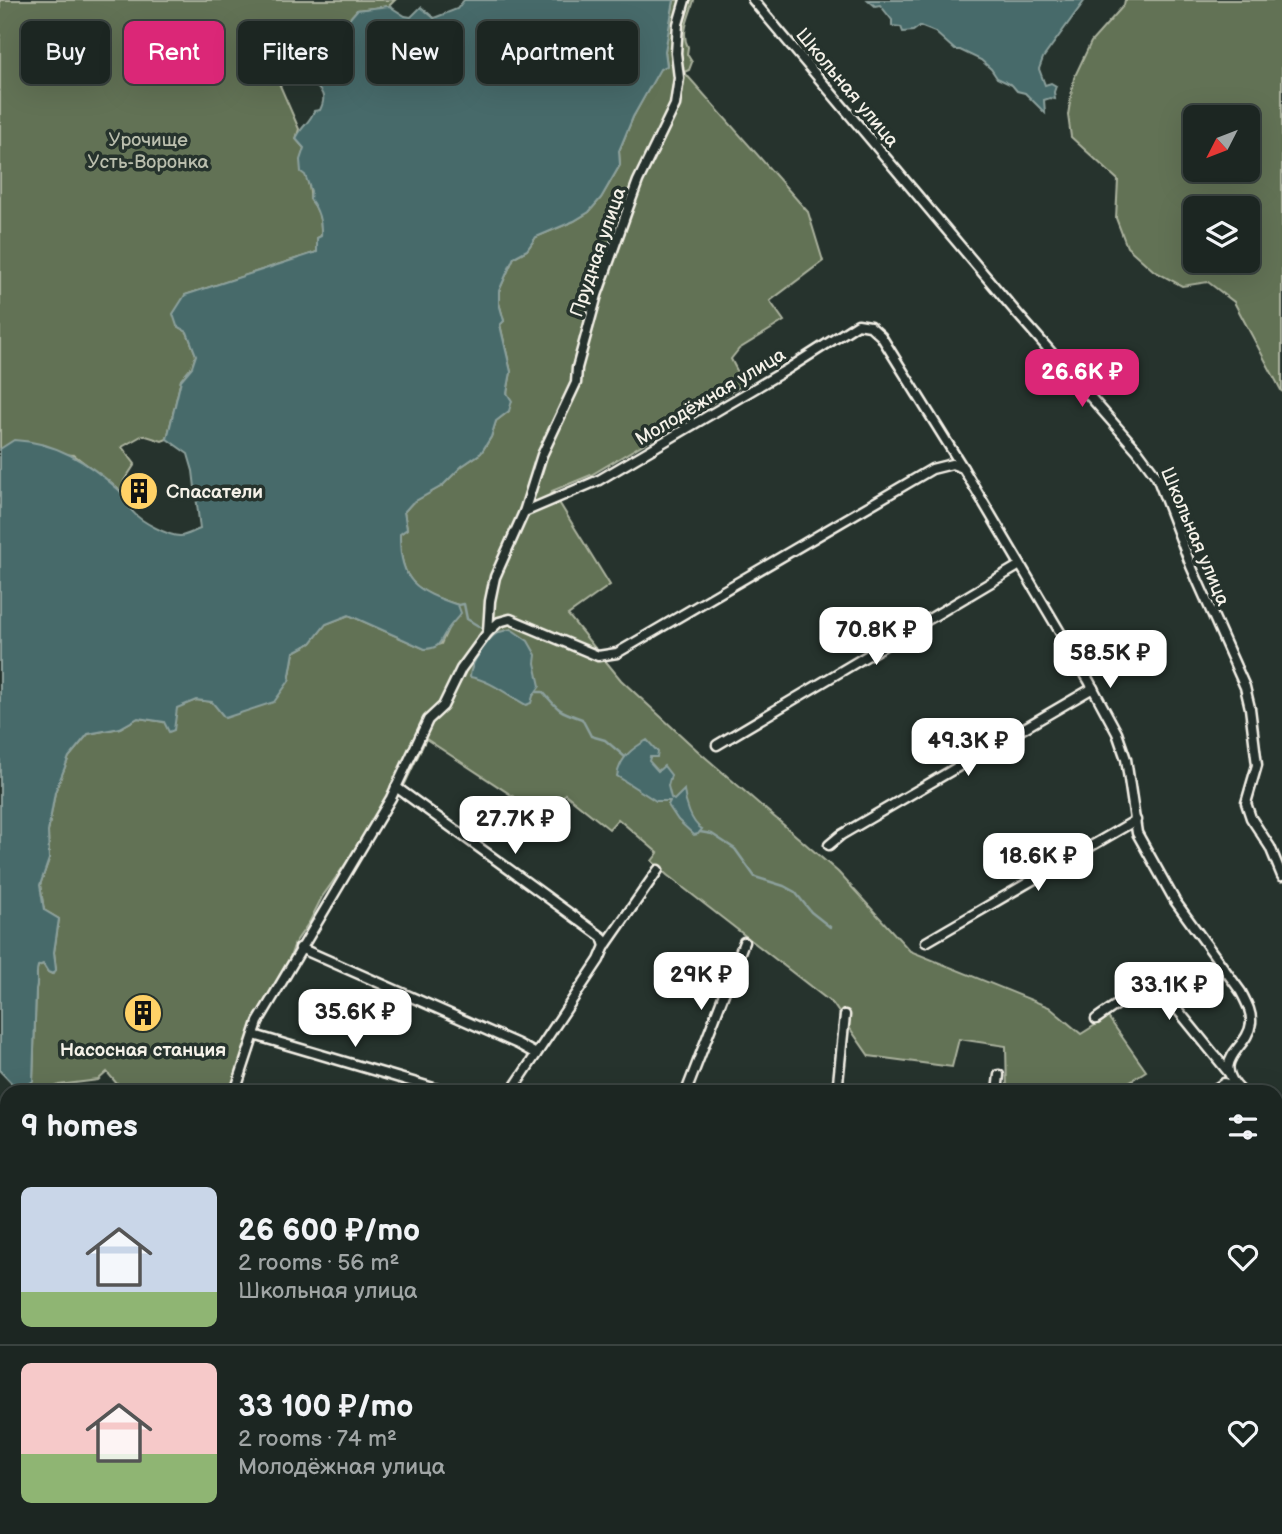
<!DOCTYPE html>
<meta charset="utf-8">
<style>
:root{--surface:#1c2622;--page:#252e2a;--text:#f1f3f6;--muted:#a0a5a5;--line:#3a4340;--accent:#db2777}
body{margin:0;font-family:"Balsamiq Sans",sans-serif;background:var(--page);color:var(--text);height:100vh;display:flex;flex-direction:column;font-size:26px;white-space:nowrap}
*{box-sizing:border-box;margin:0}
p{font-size:23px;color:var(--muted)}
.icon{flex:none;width:38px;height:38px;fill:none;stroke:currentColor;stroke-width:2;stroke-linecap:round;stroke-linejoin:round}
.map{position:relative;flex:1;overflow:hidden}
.side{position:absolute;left:0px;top:1085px;width:1283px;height:450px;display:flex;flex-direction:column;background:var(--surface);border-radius:21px 21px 0 0;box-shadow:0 7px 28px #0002,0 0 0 2px var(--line)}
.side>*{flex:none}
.guide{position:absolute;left:21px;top:21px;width:700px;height:63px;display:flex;gap:14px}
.needle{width:46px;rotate:228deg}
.buttons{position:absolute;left:1183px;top:105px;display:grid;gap:14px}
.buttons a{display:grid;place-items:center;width:77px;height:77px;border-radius:10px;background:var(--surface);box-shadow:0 7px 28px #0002,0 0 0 2px var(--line);font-size:35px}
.price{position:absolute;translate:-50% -60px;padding:0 16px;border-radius:14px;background:#fff;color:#222;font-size:23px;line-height:46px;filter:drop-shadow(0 2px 4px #0008)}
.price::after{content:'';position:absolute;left:50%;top:42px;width:21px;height:16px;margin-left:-10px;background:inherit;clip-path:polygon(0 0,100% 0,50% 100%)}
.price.current{background:var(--accent);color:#fff}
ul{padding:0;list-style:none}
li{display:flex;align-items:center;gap:21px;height:175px;padding:0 21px}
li+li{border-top:2px solid var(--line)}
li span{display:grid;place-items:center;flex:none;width:196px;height:140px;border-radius:10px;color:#555}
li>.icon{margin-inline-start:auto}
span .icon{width:84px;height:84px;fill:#fffc;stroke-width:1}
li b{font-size:30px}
h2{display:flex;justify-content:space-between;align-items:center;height:84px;padding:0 21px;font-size:30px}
.tag{padding:0 24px;border-radius:10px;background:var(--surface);box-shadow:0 7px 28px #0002,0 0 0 2px var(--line);font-size:24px;line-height:63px}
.tag.current{background:var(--accent);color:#fff}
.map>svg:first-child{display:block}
</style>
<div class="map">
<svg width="1282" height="1534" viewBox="0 0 1282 1534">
<rect width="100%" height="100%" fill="#26332d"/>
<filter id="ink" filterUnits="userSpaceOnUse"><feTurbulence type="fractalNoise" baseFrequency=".0143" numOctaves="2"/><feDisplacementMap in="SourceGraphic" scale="14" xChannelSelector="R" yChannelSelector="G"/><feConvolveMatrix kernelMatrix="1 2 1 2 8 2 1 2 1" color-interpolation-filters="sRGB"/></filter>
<g filter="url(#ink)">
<g fill="#627255" stroke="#abb29e" stroke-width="2" fill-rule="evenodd">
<path d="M0 0H395L389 6 357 10 344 25 311 35 300 50 306 55V60L303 63 293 61 291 67 278 81 299 129 296 139 304 148C298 170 312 179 310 199 319 209 322 223 321 236L317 238V252L185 295 177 326 187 332 196 355 192 367 181 380 167 439 162 441 143 435 122 447 135 464 124 481 122 492 74 455 0 449V468Z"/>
<path d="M674 0H694C690 16 680 32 688 47L687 54 692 62 689 70 684 72 808 212 823 261 770 301 784 321 739 349 731 359 744 384 591 475 552 491 610 585 568 615 621 680 698 751 838 872 910 951 1049 1007 1081 1034 1108 1017 1146 1071 1113 1092H1007L1006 1046 959 1039 952 1067 869 1056 833 1004 667 875 652 861 658 853 618 819 609 829 565 794 546 818 426 739 404 786 395 782 363 845 352 855 322 897 310 921 295 943 290 957 262 1007 231 1092H128L122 1090 107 1072 98 1080 59 1085 45 1092H28L33 1081 36 989C39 980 35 974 38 966L43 964 48 972 52 974 56 970 54 952 59 919 44 910 40 885 49 859 48 832 55 792 69 757 88 734 120 728 138 718 164 722 177 707 196 700 212 702 289 681 294 652 311 643 326 624 349 615 425 649 441 644C447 630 453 619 458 605 415 591 399 581 400 534L407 529 404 512 412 503 442 486 462 466 481 453 491 437 496 421 509 411 507 393 511 372 500 324 504 321 499 303V291L514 257 527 250 536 237 574 221 589 212 601 198 620 165 619 151 633 117 660 68 667 65 665 51Z"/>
<path d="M1125 0H1282V392L1234 302 1208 282 1182 286 1154 271 1127 247 1116 218 1118 180 1071 137 1068 115 1074 78 1091 42 1124 5ZM1195 117H1248V170H1195ZM1195 208H1248V261H1195Z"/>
<path d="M0 1387H7V1528H105L108 1534H0Z"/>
<path d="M1282 1503V1534H1146L1150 1528H1276V1506Z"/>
</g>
<g fill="#466a6a" stroke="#8ca09c" stroke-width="2">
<path d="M464 0H674L665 51 667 66 660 69 633 117 619 151 620 165 601 198 589 212 574 221 536 237 527 250 514 257 499 291V303L504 321 500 325 511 372 507 393 512 401 509 411 496 421 491 437 481 453 462 466 442 486 412 503 404 512 407 529 400 534C399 581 416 591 458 605L461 613C456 620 450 625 446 632 439 642 441 648 425 649L349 615 326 624 311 643 294 652 289 681 274 702 225 718 212 702 196 700 177 708 174 730 169 732 164 722 138 718 120 728 88 734 69 757 55 792 48 832 49 859 40 885 44 910 59 919 54 952 56 970 53 974 48 972 43 964 38 966C35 974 39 980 36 989L33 1081 19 1091 0 1071V449L14 440C56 442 88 462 119 490 125 496 127 505 133 512 140 521 168 536 180 536 186 536 194 531 200 529L193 471 188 454 167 439 181 380 192 367 196 355 187 332 177 326 173 314 185 295 317 252V238L321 236C322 223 318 209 310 199L311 191 305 175 301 172 300 160 304 148 296 139C300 127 310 123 314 111L320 110C325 100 325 93 315 86L316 78 326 71 344 25 357 10 389 6 405 16 411 17 421 7 434 18 457 9Z"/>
<path d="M868 0H1085L1043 58 1039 69 1045 85 1051 83 1056 86 1054 92 1055 99 1050 98 1044 100 1045 113 1025 93 1017 91 1012 85 997 78 991 69 981 60 960 50H955L935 32 920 26 913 31 903 32 901 27 892 26V20L880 5 875 6Z"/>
<path d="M511 629 528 641 536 655 535 663 540 686 533 696 531 703 526 705C509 696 490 680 470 677 470 664 487 638 499 632 500 632 510 629 511 629Z"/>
<path d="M647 740 658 752 657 757H650L649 761 658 771 664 766 671 775 668 786 671 798 674 800 684 790C685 802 691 823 702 829L698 834 694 835 678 820 668 805 670 801H656L617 776C620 757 633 748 647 740Z"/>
</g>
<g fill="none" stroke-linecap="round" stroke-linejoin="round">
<g stroke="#8ca09c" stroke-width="2.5">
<path d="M458 605 464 604 467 619 485 630"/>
<path d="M537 692H543C559 711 559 711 582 719L591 736 605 740 625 757"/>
<path d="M700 832 712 834 735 849 755 877 784 886 795 892 811 912 830 927"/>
<path d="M22 1088 25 1092"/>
<path d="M0 1295 7 1294"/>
<path d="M0 1508 5 1521 3 1534"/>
</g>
<defs>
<g id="minor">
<path d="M753 0 1015 311 1137 450 1157 477 1191 566 1245 687 1250 708 1257 765 1246 803 1251 818 1270 847 1282 876"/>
<path d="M524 512 542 455 576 383 577 368 597 295 627 211 638 181 675 105 679 78 676 53 678 24 685 0"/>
<path d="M488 632 499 622 510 619 598 656 617 653 932 469 952 464 963 468"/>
<path d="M717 745 1020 565"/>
<path d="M396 787 602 937 605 946"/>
<path d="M829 845 841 835 1093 688"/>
<path d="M926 942 1136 820"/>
<path d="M300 948 518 1044 536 1054"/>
<path d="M1096 1019C1121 1002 1132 991 1164 993L1229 1073"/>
<path d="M254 1035 447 1092"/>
<path d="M235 1092 258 1022 391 798 428 720 443 706 461 669 488 632 490 601 495 577 524 512 599 480 786 370 858 324 870 326 881 336 963 468 1089 681 1117 733 1126 759 1137 833 1175 901 1241 992C1246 1002 1252 1012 1251 1023 1248 1050 1208 1059 1242 1092"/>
<path d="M511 1092 599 960 605 946 658 870"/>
<path d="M686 1092 744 942"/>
<path d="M837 1092 845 1015"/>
<path d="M997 1092 999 1075"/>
<path d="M1211 1092 1224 1083 1237 1087"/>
<path d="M1276 1130 1282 1141"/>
<path d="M1276 1298 1282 1309"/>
<path d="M1276 1442 1282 1432"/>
<path d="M938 1528 947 1534"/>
<path d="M186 1534V1528"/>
<path d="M328 1534 329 1528"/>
<path d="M459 1534 460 1528"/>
<path d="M593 1534 594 1528"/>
<path d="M735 1534 736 1528"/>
<path d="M1062 1534 1066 1528"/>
</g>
<g id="tertiary">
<path d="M0 1138 7 1137"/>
<path d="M1276 1164 1282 1158"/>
</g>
</defs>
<use href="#minor" stroke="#f4f1e8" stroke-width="13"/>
<use href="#tertiary" stroke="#f4f1e8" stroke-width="15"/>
<use href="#minor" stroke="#26332d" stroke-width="8"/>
<use href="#tertiary" stroke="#26332d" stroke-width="10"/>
</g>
</g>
<defs>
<symbol id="building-disc" viewBox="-11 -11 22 22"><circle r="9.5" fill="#ffd166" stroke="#26332d"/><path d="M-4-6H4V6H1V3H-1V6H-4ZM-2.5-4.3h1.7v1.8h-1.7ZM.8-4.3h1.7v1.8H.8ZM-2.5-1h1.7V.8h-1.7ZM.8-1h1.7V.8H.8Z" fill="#111"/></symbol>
</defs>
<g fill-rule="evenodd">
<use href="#building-disc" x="117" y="469" width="44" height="44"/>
<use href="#building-disc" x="121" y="991" width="44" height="44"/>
</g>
<g text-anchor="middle" stroke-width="7" stroke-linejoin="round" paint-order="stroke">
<g font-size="19" fill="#f4f1e8" stroke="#26332d">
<text transform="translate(848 87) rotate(50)" y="7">Школьная улица</text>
<text transform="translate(597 252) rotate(-71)" y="7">Прудная улица</text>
<text transform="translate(710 396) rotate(-31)" y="7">Молодёжная улица</text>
<text transform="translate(1196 536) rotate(67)" y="7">Школьная улица</text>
</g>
<g font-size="19" fill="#babead" stroke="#26332d">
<text x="148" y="146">Урочище<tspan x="148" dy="22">Усть-Воронка</tspan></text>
</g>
<g font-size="19" font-weight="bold" fill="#f4f1e8" stroke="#26332d" text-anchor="start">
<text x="166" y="498">Спасатели</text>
<text x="143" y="1056" text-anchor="middle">Насосная станция</text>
</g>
</g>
</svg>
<div class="buttons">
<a><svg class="needle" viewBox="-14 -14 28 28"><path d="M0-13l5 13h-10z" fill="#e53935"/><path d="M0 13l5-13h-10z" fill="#a0a5a5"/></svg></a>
<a><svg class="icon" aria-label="layers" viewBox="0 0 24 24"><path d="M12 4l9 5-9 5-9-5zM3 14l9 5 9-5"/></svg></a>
</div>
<b class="price current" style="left:1082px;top:409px">26.6K ₽</b>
<b class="price" style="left:876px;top:667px">70.8K ₽</b>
<b class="price" style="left:1110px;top:690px">58.5K ₽</b>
<b class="price" style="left:968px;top:778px">49.3K ₽</b>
<b class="price" style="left:515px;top:856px">27.7K ₽</b>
<b class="price" style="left:1038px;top:893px">18.6K ₽</b>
<b class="price" style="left:701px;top:1012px">29K ₽</b>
<b class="price" style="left:1169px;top:1022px">33.1K ₽</b>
<b class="price" style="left:355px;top:1049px">35.6K ₽</b>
<div class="guide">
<a class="tag">Buy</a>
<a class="tag current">Rent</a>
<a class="tag">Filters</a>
<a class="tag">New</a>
<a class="tag">Apartment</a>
</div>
<section class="side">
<h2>9 homes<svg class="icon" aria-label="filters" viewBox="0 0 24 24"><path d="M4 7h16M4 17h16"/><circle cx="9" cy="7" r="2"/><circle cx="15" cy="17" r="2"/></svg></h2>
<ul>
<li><span style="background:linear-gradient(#c9d6e8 75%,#8fb573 0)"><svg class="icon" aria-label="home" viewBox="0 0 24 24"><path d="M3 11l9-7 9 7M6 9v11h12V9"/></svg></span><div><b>26 600 ₽/mo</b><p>2 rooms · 56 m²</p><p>Школьная улица</p></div><svg class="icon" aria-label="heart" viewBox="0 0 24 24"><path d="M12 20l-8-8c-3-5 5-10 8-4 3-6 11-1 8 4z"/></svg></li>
<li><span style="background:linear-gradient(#f6c9c9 65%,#8fb573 0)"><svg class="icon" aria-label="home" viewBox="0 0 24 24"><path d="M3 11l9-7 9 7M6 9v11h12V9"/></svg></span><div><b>33 100 ₽/mo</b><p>2 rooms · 74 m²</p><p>Молодёжная улица</p></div><svg class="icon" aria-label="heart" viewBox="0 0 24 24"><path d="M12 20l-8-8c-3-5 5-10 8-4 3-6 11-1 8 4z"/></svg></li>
</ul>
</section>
</div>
